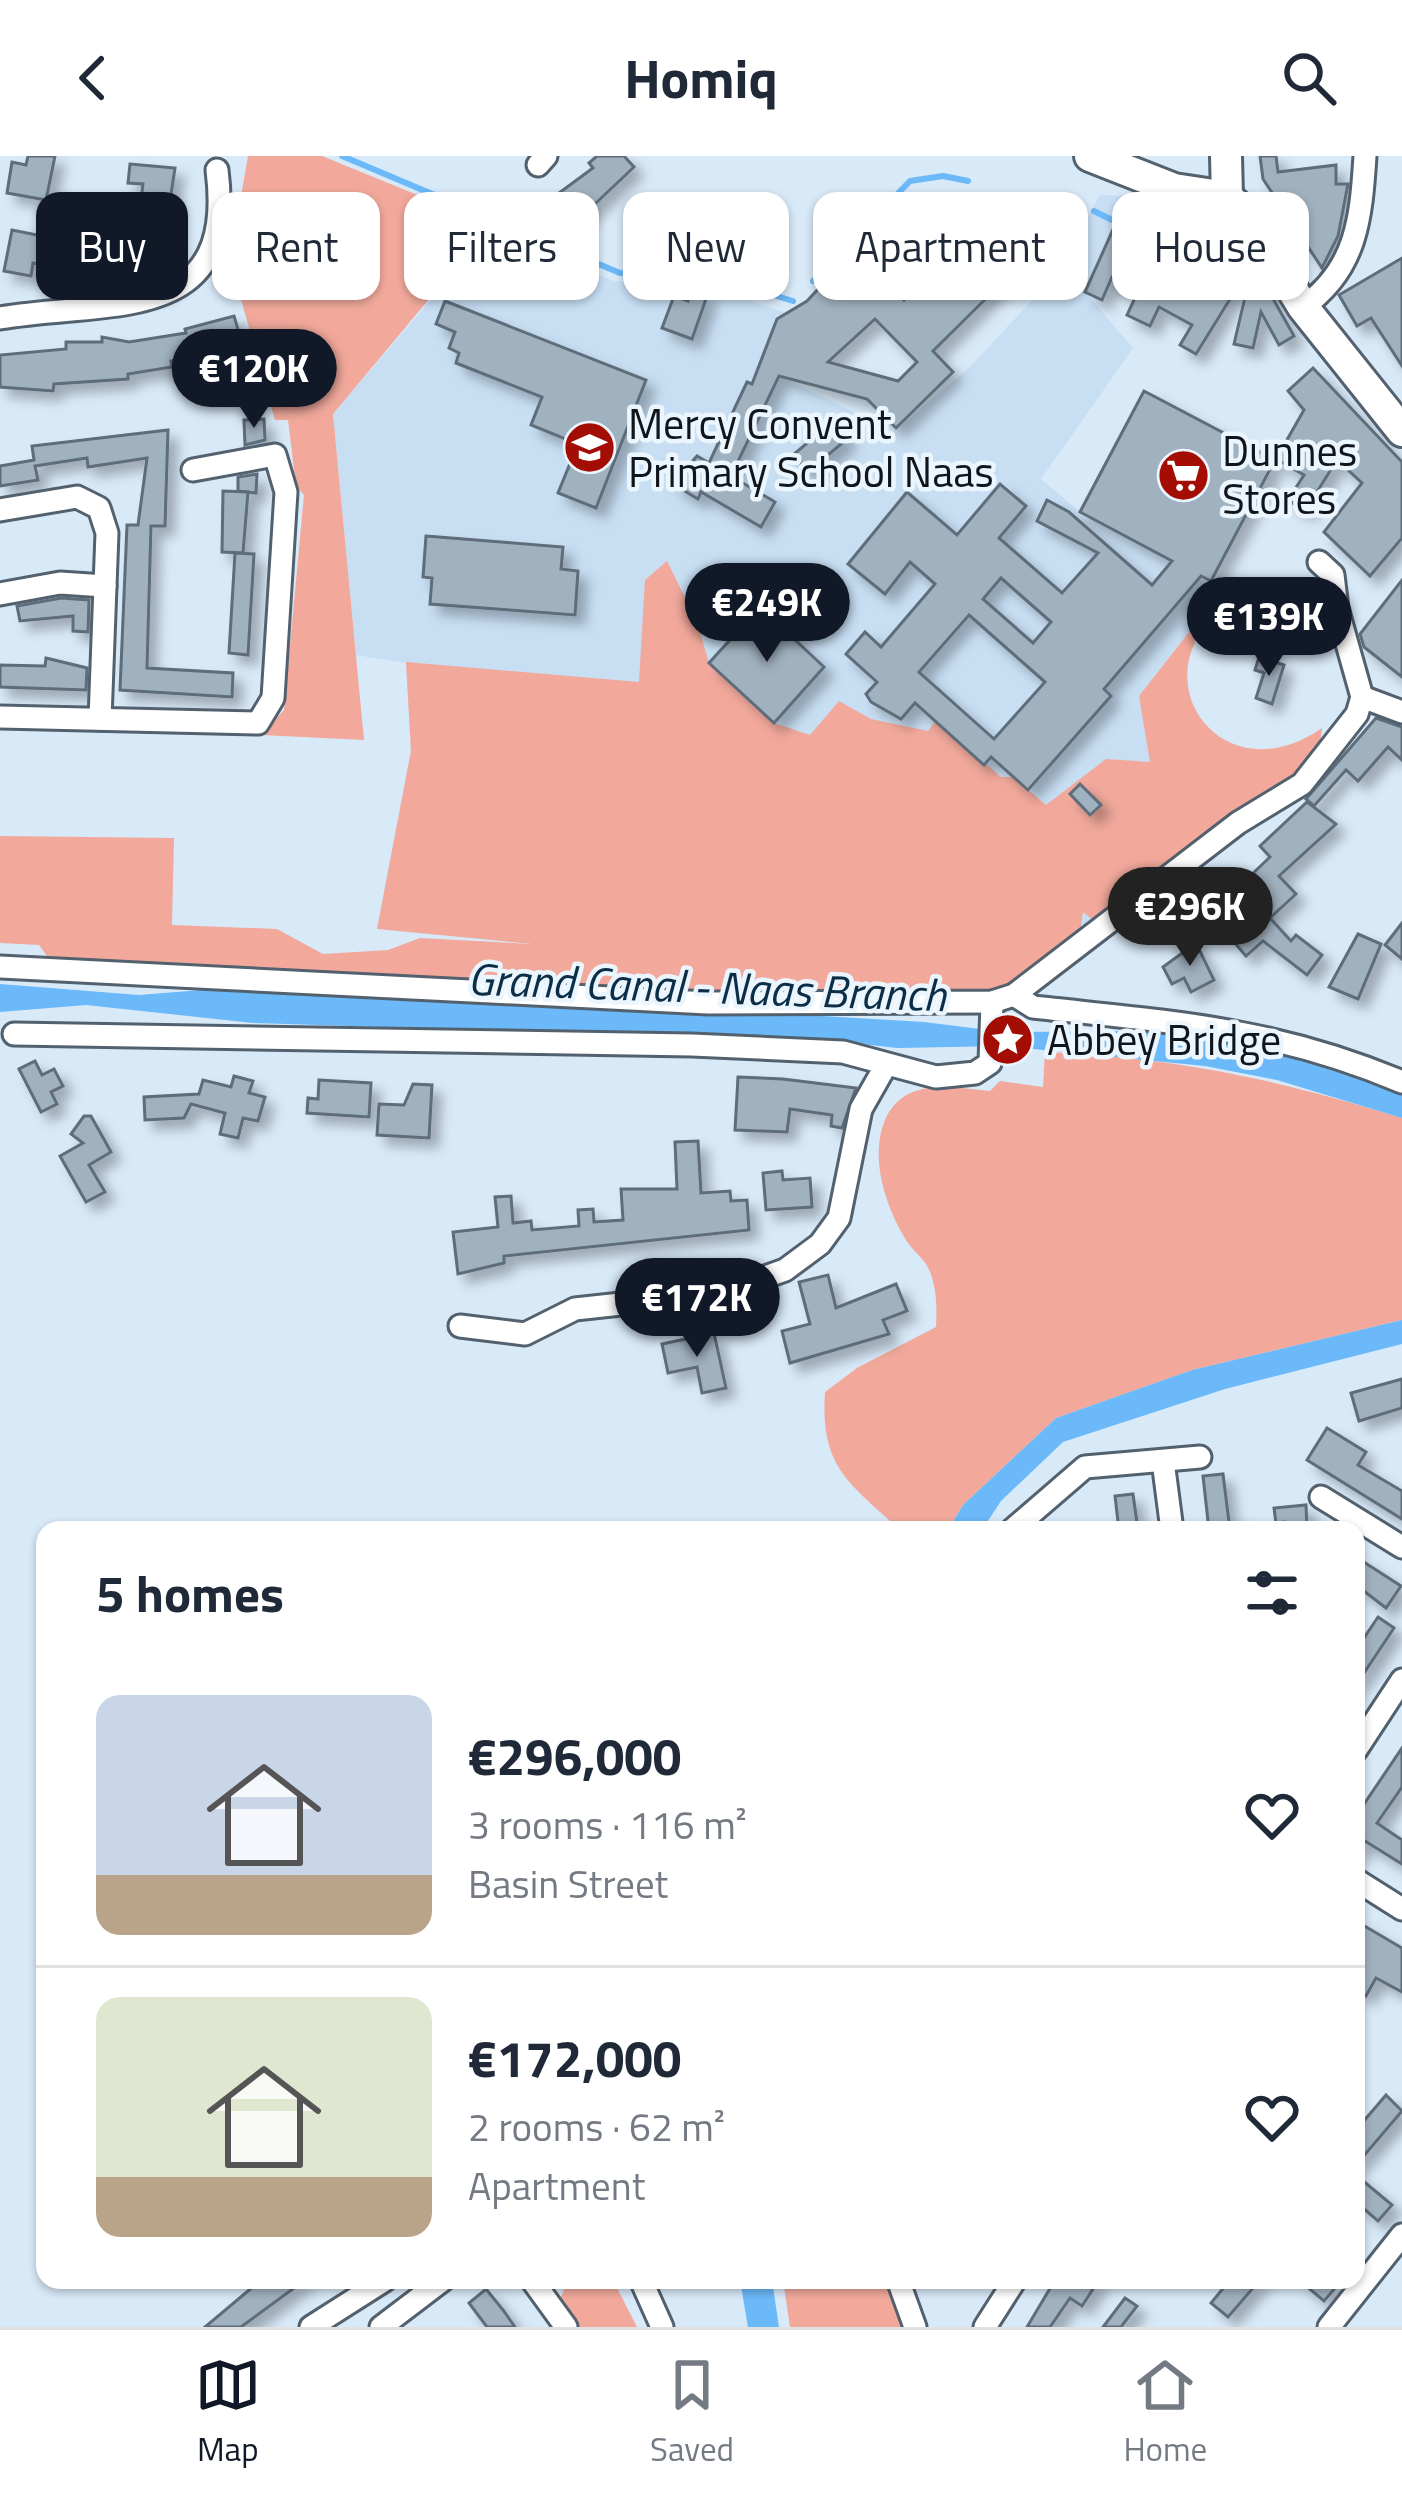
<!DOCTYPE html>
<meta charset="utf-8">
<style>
:root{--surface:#fff;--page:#f2f2f3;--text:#1f2937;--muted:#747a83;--line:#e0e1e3;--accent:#111827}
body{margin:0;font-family:"Titillium Web",sans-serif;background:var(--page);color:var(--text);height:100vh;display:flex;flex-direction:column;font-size:45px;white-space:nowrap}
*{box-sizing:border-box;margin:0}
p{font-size:39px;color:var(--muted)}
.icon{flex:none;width:66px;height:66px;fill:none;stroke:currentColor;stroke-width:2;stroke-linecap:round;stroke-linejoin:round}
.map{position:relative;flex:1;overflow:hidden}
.drawer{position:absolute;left:36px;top:1365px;width:1329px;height:768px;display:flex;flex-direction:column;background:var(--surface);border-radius:24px;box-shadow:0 3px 9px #0004}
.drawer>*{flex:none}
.guide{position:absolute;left:36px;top:36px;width:1332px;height:108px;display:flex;gap:24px}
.price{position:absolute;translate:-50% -102px;padding:0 27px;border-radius:42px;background:var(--accent);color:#fff;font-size:39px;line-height:78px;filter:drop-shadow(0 3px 6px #0008)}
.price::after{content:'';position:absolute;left:50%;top:72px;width:36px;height:27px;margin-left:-18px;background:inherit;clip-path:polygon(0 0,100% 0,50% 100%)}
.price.active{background:#222;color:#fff}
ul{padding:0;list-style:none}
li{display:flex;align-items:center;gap:36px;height:300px;padding:0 60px}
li+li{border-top:3px solid var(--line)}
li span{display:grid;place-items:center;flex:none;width:336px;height:240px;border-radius:24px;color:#555}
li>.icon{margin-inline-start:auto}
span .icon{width:144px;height:144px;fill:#fffc;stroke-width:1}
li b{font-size:51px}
h2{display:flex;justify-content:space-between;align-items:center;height:144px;padding:0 60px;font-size:51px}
.tag{padding:0 42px;border-radius:24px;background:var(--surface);box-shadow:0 3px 9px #0004;font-size:42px;line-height:108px}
.tag.active{background:var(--accent);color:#fff}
header{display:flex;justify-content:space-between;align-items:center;height:156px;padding:0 60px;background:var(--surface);font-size:54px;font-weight:700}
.tabs{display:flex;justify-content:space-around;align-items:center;height:168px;border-top:3px solid var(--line);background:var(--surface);font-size:33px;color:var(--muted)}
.tabs a{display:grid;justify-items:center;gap:6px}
.tabs .active{color:var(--accent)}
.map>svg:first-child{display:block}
</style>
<header><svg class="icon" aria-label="back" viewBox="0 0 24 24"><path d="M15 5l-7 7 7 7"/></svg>Homiq<svg class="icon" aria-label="search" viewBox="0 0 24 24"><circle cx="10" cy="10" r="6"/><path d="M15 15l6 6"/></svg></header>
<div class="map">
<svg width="1402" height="2171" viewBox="0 0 1402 2171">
<defs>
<filter id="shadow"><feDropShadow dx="9" dy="9" stdDeviation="6" flood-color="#0004"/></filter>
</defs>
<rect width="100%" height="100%" fill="#d8e9f8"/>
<path fill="#c7def3" d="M1100 39 1128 40 1085 136 1133 192 1041 323 1080 356 1188 413 1218 439 1139 540 1182 698 1080 777 377 773 411 595 406 507 356 499 333 258 491 74 614 125 717 133 786 157 760 210 873 266 886 282 969 212 1053 122Z"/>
<g fill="#f2a99c">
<path d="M248 0H322L491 69 333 258 364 584 261 579 284 554 304 339 296 330 288 264H275L230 104Z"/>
<path d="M667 405 697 466 709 507 774 567 810 579 839 545 871 563 928 575 936 564 1001 621H1013L1046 649 1106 603 1150 606 1139 540 1218 439 1233 444C1130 515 1219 644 1322 572L1319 596 1268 640 1093 764 1083 756 1080 777 994 837 937 839 928 830 880 841V857L52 807 39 789 0 787V680L174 682 172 769 277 773 323 798 388 794 420 782 532 788 377 773 411 595 406 506 639 526 645 424Z"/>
<path d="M1045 896C1177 902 1276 923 1402 962V1164L1192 1214 1056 1262 963 1349 948 1374H900C848 1326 820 1311 825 1236L857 1212 936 1171C937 1151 937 1135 930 1116 926 1104 915 1097 908 1087 886 1053 869 1002 885 964 904 921 951 931 990 935L1000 925 1043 931Z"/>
<path d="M568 2124H613L637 2171H572L558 2148Z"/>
<path d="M783 2124H888L901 2171H790Z"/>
</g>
<g fill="#6bb9f8">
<path d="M0 828 139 839 214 833 636 849 924 866 1004 876 1148 875 1267 892 1402 935V962L1277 924 1205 910 1003 890 897 892 835 885 253 867 86 849 0 856Z"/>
<path d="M1402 1164V1188L1225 1233 1063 1286 1001 1345 982 1374H948L963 1349 1056 1262 1192 1214Z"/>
<path d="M740 2124H772L779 2171H748Z"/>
</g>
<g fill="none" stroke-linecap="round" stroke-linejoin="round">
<g stroke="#6bb9f8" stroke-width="6">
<path d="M342 0 620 117 738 128 793 145"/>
<path d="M1094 55 1112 64"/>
<path d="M813 125 910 25 943 20 968 25"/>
</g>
</g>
<g fill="#a0b1bf" stroke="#5e6d7a" stroke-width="3" fill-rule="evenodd" filter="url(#shadow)">
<path d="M28 0H55L46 44 7 37 12 6 26 9Z"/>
<path d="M597 0H624L634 11 578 64 555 40 593 12 589 7Z"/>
<path d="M1260 0H1276L1278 16 1336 9V28H1348L1338 80 1322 112 1263 23Z"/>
<path d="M130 8 175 12 160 110 133 105 143 28 128 27Z"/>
<path d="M1128 40 1253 106 1196 198 1180 189 1192 169 1159 151 1150 170 1127 159 1139 133 1112 121 1102 144 1085 136Z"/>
<path d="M989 60 1002 73 1012 63 1027 79 1016 89 1028 101 933 195 953 216 896 272 867 243 779 220 731 320 775 346 761 371 701 336 698 343 673 328 697 300 709 307 747 226 752 228 777 163 807 145 857 91 904 144ZM875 163 917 206 898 225 828 206Z"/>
<path d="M49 68 76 73 69 114 33 107 31 120 4 115 12 74 47 81Z"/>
<path d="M1402 102V210L1371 162 1357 170 1339 139Z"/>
<path d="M1253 107 1294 180 1279 189 1261 156 1253 192 1234 188Z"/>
<path d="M692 134 707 140 692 183 662 172 674 140 688 145Z"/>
<path d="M445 145 646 224 596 352 558 337 578 288 531 269 542 241 456 207 459 197 449 192 455 176 436 168Z"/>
<path d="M234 160 242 187 171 205 172 211 128 218V223L54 228 53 235 0 231V199L66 193V186H102V181L129 186 186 177 185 173Z"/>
<path d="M1313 212 1402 306V382L1370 420 1324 376 1362 327 1337 304 1305 355 1288 344 1304 319 1276 303 1304 254 1288 235Z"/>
<path d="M1144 235 1275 304 1211 425 1201 420 1104 533 1111 540 1028 634 991 601 984 609 915 547 901 563 871 546 866 538 877 526 846 498 865 476 881 491 935 428 910 406 885 438 848 408 907 336 957 379 1000 328 1026 350 999 382 1062 437 1098 397 1037 365 1047 344 1069 356 1152 429 1172 405 1080 356ZM1001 422 1051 466 1033 487 983 443ZM969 459 1045 526 994 583 919 516Z"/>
<path d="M264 263 265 284 245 289 244 264Z"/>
<path d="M832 266 847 283 808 316 793 299Z"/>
<path d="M168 274 165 370H151L147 512 233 517 232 541 120 534 127 369H138L147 302 88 311 87 302 35 310 38 324 0 330V310L34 304 32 290Z"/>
<path d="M257 318 256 337 238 335V321Z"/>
<path d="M223 335 248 336 243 397 222 396Z"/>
<path d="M426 380 563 391 561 413 578 415 575 459 430 448 432 422 423 421Z"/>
<path d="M235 397 254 398 248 499 229 497Z"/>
<path d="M1402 424V521L1364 491 1360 478Z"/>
<path d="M61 442 89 444 88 476 73 475V460L20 465 17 450Z"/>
<path d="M760 451 824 511 774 567 709 507Z"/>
<path d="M1259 501 1284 509 1272 548 1256 542 1264 517 1255 514Z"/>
<path d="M46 502 87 512 86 534 0 531V509L45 510Z"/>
<path d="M1376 562 1402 571V604L1388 591 1358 625 1346 614 1314 650 1306 643Z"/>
<path d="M1080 628 1101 649 1090 659 1070 638Z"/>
<path d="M1307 646 1336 668 1279 720 1296 738 1270 762 1291 785 1296 779 1322 799 1307 819 1263 785 1246 800 1233 785 1244 776 1225 755 1255 728 1249 721 1270 701 1260 690Z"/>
<path d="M1402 767V803L1385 789Z"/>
<path d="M1358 778 1381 788 1358 843 1329 831Z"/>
<path d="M1196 787 1214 824 1191 836 1184 822 1172 828 1163 811Z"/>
<path d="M35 905 42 919 54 913 63 930 51 936 57 948 41 956 19 913Z"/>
<path d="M234 920 253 925 249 937 265 941 258 965 243 962 238 982 220 978 225 957 191 948 184 962 145 964 144 941 199 938 203 924 231 931Z"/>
<path d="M738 921 783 923 856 932 842 972 831 970 832 959 790 953 787 976 735 974Z"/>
<path d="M319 924 371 927 369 961 307 957 308 942 318 943Z"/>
<path d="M413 928 432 929 429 982 377 979 379 948 404 949Z"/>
<path d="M84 960H91L111 996 89 1009 105 1036 86 1046 60 1000 83 987 71 978Z"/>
<path d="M698 985 701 1037 730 1035 731 1045 747 1044 749 1074 504 1100V1107L458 1118 453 1076 498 1071 495 1041 511 1040 513 1067 531 1065 532 1074 579 1070 578 1054 593 1053 594 1066 623 1064 621 1033H677L675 986Z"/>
<path d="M782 1015 783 1024 810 1022 812 1051 766 1054 763 1017Z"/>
<path d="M828 1119 836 1152 896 1128 907 1155 883 1164 889 1178 790 1207 782 1175 810 1168 799 1126Z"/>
<path d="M714 1177 726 1232 702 1237 697 1211 668 1217 662 1188Z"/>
<path d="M1402 1223V1252L1359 1265 1351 1237Z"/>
<path d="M1327 1272 1366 1296 1358 1309 1402 1335V1363L1307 1304Z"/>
<path d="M1223 1318 1230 1374H1209L1203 1320Z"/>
<path d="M1133 1338 1138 1374H1119L1115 1340Z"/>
<path d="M1306 1349 1307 1374H1286L1285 1366 1276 1367 1274 1352Z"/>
<path d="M1356 1401 1401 1430 1386 1452 1356 1429Z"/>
<path d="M1378 1461 1394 1472 1356 1529V1494Z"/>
<path d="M1402 1592V1631L1377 1667 1402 1684V1708L1365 1685 1356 1699V1660Z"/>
<path d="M1356 1765 1402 1792V1836L1376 1822 1366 1840 1356 1834Z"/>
<path d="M1386 1939 1402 1955 1356 2009V1974Z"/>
<path d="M1356 2019 1392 2049 1378 2065 1356 2046Z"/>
<path d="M261 2124H305L241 2171H205Z"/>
<path d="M1055 2124H1099L1082 2150 1070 2142 1050 2171H1027Z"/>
<path d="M1230 2124H1260L1228 2161 1211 2147Z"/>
<path d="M1299 2124H1342L1324 2145Z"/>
<path d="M486 2133 503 2154 515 2171H487L469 2147Z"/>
<path d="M1125 2142 1137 2150 1121 2171H1103Z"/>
</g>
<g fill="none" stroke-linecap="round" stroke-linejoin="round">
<defs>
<g id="minor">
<path d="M538 9 546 0"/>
<path d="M1303 151C1357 113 1361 62 1365 0"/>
<path d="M0 162C112 143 237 171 217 14"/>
<path d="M0 354 77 341 99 352 107 377 100 563"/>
<path d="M1319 406 1333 419 1337 452 1362 541"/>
<path d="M0 438 60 427 105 430"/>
<path d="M0 561 258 567 273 542 286 336 275 299 193 314"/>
<path d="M0 811 708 847 992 846 1014 839 1238 667 1302 628 1357 558 1362 541 1402 556"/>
<path d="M1014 839 1033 851C1169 866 1272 871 1402 926"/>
<path d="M14 878 692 889 843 896 936 921 975 917 990 907 992 846"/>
<path d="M460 1170 525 1178 575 1153 685 1141 734 1132 785 1114 820 1088 839 1062 861 953 886 909"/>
<path d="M1163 1305 1172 1374"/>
<path d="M1321 1341 1402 1391"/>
<path d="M1012 1374 1085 1311 1200 1301"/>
<path d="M1356 1594 1402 1524"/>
<path d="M1356 1724 1402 1753"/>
<path d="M532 2124 566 2171"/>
<path d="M641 2124 662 2171"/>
<path d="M898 2124 915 2171"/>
<path d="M311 2171 385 2124"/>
<path d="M381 2171 443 2124"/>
<path d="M985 2171 1015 2124"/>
<path d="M1329 2171 1402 2079"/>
</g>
<g id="secondary">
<path d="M1090 0 1174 33 1227 41"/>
<path d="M1226 0 1227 41"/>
<path d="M1227 41 1247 59 1303 151 1402 275"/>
</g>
</defs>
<use href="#minor" stroke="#52616d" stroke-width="27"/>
<use href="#secondary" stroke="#52616d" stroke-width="36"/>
<use href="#minor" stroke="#fff" stroke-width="21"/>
<use href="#secondary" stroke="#fff" stroke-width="30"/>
</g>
<defs>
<symbol id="school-disc" viewBox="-11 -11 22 22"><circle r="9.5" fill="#a30d03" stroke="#ebf5fe"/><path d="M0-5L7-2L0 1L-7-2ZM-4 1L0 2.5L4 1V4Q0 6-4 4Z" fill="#fff"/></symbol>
<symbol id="supermarket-disc" viewBox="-11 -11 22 22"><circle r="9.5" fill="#a30d03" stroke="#ebf5fe"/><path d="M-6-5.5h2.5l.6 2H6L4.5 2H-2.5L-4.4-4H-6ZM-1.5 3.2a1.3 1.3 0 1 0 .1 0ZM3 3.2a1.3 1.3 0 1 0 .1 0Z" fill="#fff"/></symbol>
<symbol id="sight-disc" viewBox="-11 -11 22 22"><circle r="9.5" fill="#a30d03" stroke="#ebf5fe"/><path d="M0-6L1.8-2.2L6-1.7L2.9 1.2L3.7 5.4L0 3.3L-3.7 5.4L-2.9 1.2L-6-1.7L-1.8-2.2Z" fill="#fff"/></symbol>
</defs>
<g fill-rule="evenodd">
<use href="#school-disc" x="560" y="262" width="59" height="59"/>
<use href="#supermarket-disc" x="1154" y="290" width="59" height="59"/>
<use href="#sight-disc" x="978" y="854" width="59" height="59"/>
</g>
<g text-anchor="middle" stroke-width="9" stroke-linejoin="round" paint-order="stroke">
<g font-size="42" fill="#0f151a" stroke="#ebf5fe" text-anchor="start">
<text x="628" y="283">Mercy Convent<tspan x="628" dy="48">Primary School Naas</tspan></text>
<text x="1222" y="310">Dunnes<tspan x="1222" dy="48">Stores</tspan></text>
<text x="1047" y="899">Abbey Bridge</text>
</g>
<g font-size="45" font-style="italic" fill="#0b2d46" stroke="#ebf5fe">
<text transform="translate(707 831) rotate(2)" y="16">Grand Canal - Naas Branch</text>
</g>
</g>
</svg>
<b class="price" style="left:254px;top:275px">€120K</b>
<b class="price" style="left:767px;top:509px">€249K</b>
<b class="price" style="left:1269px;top:523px">€139K</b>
<b class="price active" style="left:1190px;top:813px">€296K</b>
<b class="price" style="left:697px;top:1204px">€172K</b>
<div class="guide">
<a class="tag active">Buy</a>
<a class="tag">Rent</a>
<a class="tag">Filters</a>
<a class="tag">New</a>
<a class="tag">Apartment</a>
<a class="tag">House</a>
</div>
<section class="drawer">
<h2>5 homes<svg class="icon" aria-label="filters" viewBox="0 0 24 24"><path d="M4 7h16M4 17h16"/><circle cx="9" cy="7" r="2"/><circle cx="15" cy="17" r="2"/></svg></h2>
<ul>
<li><span style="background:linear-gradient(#c9d6e8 75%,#b9a48a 0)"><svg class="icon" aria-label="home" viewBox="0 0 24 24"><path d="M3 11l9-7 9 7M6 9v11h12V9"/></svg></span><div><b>€296,000</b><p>3 rooms · 116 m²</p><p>Basin Street</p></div><svg class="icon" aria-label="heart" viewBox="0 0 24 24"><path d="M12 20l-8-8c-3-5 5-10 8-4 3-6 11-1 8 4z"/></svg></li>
<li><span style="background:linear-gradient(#dfe7d0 75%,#b9a48a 0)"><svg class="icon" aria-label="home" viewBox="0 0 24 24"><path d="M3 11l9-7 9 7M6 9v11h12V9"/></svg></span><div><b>€172,000</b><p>2 rooms · 62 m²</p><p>Apartment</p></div><svg class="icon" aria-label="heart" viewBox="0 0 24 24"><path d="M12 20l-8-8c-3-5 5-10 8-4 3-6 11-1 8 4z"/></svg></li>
</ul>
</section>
</div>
<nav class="tabs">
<a class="active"><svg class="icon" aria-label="map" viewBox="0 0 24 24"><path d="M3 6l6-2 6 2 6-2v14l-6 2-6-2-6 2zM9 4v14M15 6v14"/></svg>Map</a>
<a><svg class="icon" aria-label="saved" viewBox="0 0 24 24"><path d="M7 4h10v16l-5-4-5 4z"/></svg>Saved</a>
<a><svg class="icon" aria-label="home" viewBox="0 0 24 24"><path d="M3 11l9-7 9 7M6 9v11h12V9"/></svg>Home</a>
</nav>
